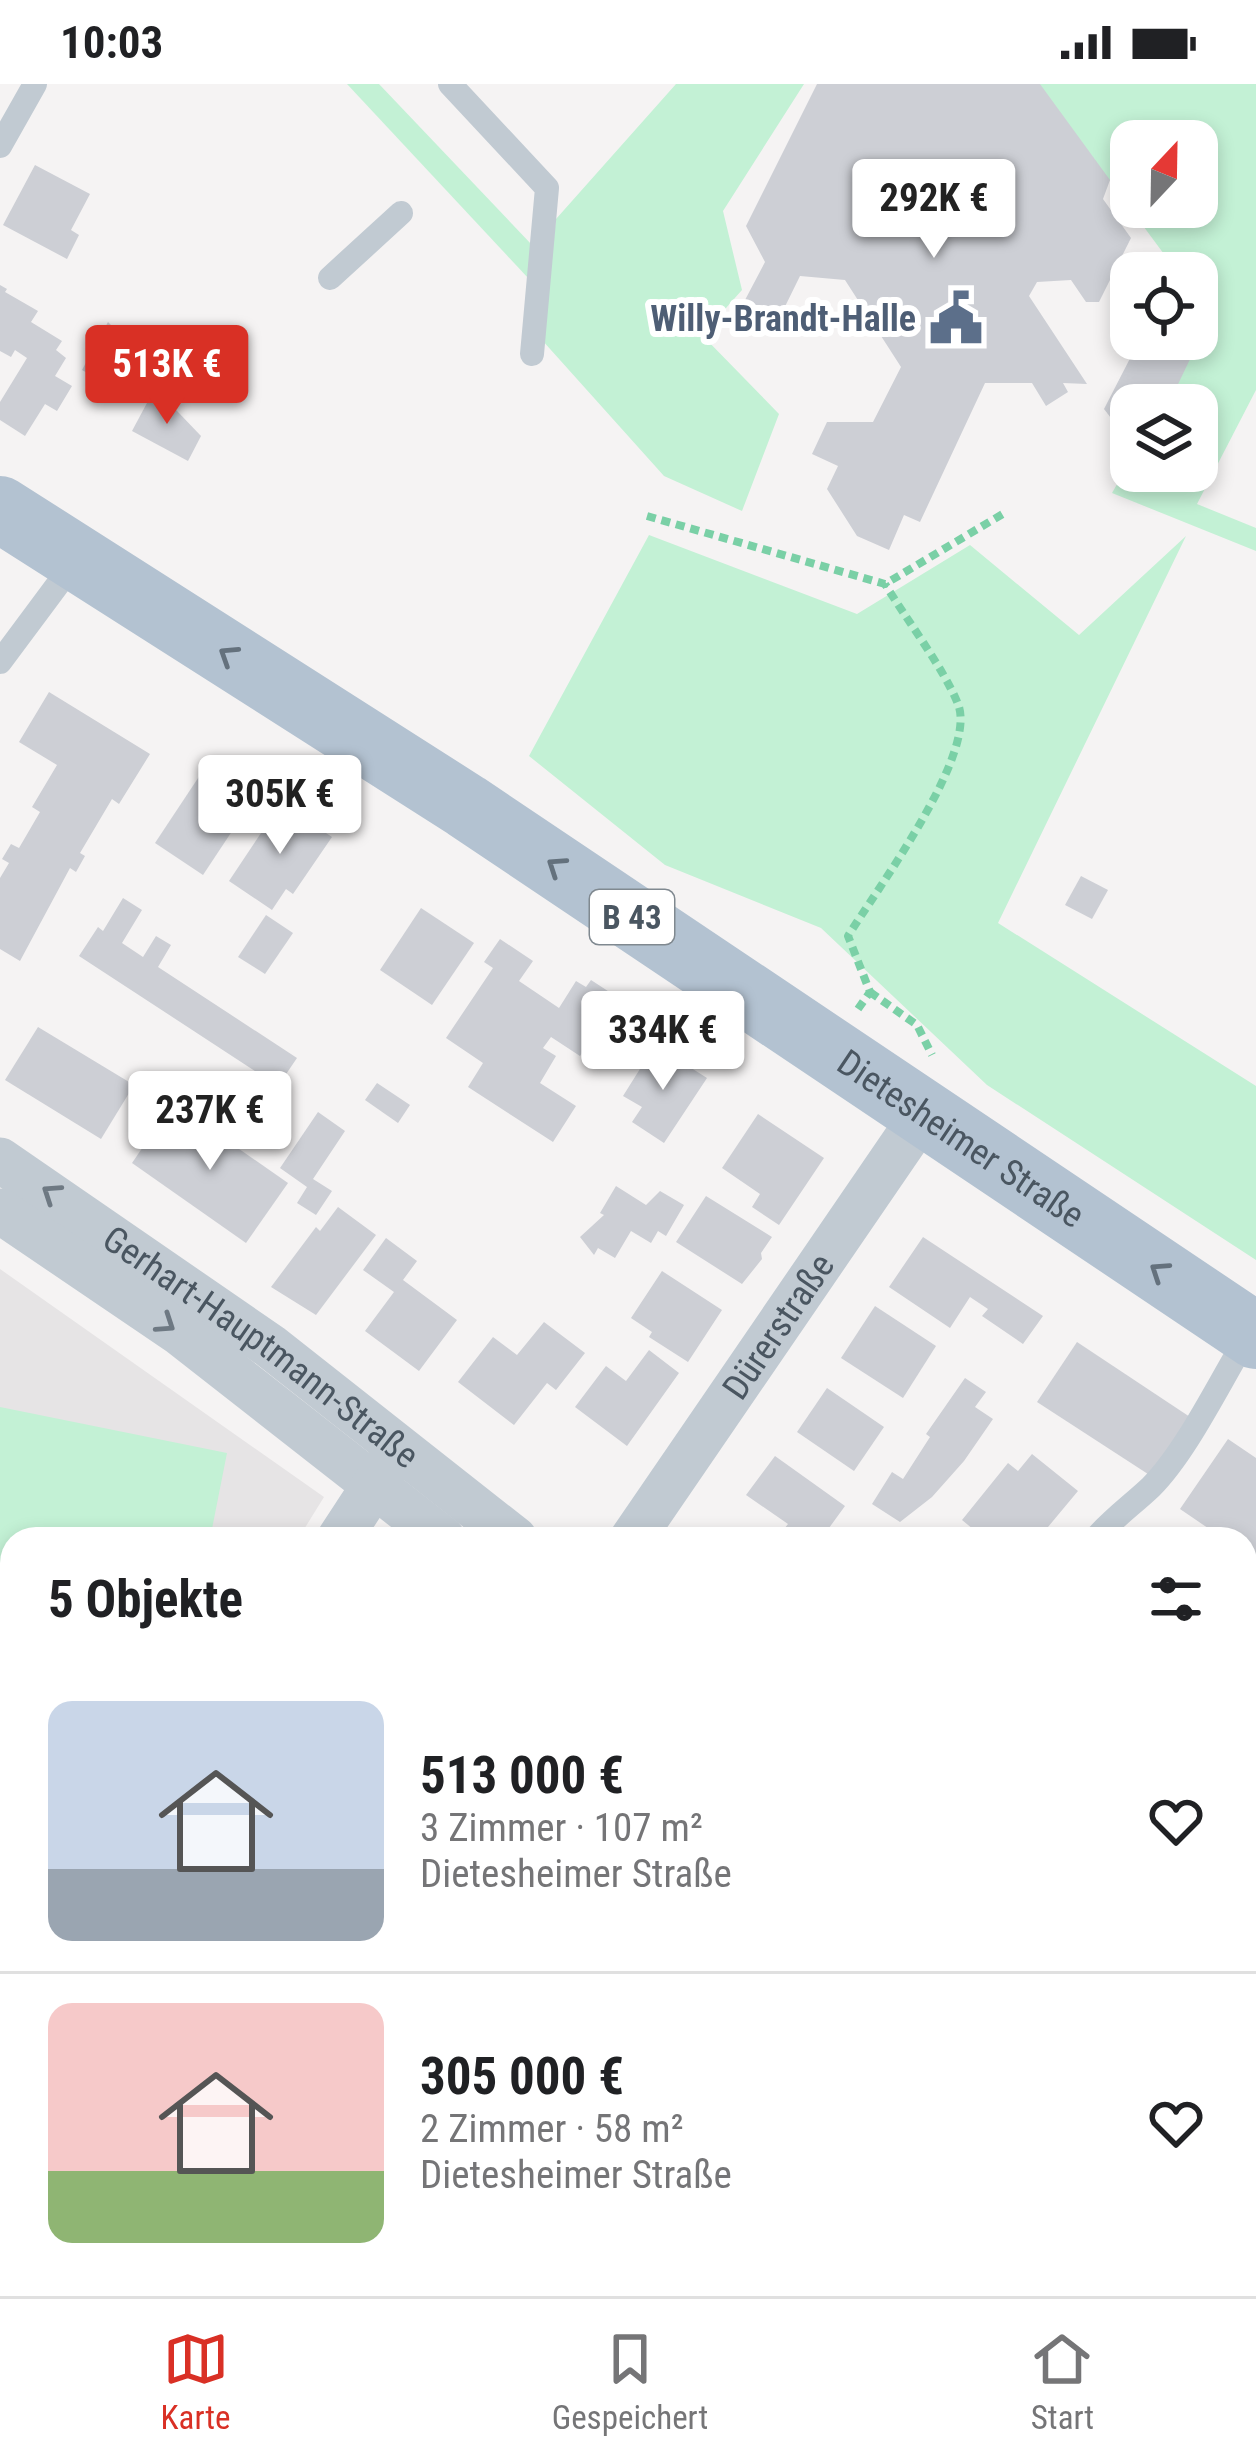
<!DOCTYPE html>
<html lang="de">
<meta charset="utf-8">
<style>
:root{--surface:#fff;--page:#f2f2f2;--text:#202124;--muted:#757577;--line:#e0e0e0;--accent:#d93025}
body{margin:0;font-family:"Roboto Condensed",sans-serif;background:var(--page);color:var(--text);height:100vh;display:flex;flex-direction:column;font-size:45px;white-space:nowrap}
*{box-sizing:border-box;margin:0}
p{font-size:39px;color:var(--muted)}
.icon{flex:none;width:66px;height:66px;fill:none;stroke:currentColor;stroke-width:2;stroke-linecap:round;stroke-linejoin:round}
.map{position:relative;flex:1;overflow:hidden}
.drawer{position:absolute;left:0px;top:1443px;width:1257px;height:771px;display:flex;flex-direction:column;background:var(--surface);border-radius:36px 36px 0 0;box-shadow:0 6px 18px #0003}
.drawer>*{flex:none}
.needle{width:78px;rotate:22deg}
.controls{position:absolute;left:1110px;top:36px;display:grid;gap:24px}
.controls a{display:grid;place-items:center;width:108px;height:108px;border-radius:24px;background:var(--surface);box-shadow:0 6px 18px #0003;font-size:60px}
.price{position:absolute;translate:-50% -102px;padding:0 27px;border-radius:12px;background:#fff;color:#222;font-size:39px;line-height:78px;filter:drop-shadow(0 3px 6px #0008)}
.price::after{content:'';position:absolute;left:50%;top:72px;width:36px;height:27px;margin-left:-18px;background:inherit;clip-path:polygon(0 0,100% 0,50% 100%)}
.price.active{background:var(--accent);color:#fff}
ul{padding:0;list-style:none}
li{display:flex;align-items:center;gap:36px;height:300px;padding:0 48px}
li+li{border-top:3px solid var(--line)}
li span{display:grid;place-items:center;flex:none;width:336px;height:240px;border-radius:24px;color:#555}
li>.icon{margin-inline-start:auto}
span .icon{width:144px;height:144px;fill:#fffc;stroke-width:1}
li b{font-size:51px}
h2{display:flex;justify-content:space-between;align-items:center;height:144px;padding:0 48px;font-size:51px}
.status{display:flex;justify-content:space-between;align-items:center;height:84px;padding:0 60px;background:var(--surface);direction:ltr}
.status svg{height:33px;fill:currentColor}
.tabs{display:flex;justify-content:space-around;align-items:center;height:168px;border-top:3px solid var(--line);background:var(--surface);font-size:33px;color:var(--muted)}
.tabs a{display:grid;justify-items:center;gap:6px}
.tabs .active{color:var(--accent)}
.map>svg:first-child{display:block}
</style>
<div class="status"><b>10:03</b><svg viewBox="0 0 49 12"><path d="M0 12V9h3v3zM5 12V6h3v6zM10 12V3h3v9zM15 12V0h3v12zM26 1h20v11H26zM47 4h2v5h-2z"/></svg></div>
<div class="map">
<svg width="1256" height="2212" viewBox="0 0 1256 2212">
<rect width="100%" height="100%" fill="#f5f3f3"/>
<path fill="#e6e4e5" d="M0 1185 324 1413 298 1455H12V1907L0 1927Z"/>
<g fill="#c3f1d5" fill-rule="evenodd">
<path d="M347 0H379L532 161 529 195Z"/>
<path d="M676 0H804L723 127 742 206 702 251 779 330 742 427 664 392 542 256 556 135Z"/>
<path d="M1038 0H1256V306L1197 420 1256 444V467L1112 409 1131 376V387H1197V321H1163L1212 235 1197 214V189H1178ZM1131 57H1197V123H1131Z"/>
<path d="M649 451 857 530 970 461 1079 551 1186 452 998 839 1256 1002V1176L987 1001 821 844 665 781 529 672Z"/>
<path d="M0 1323 227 1369 210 1455H12V1500L0 1497Z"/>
</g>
<g fill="#cdcfd5">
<path d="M817 0H1040L1110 96 1103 115 1131 154 1099 218H1086L1071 196 1037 198 1029 212 1087 300 1063 299 1068 308 1046 322 1032 299H985L920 438 904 431 889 466 857 452 827 405 838 382 812 370 827 338H873L901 283 845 196 800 192 772 249 745 216 765 178 746 142Z"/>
<path d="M35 81 90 110 71 146 79 151 67 175 3 141Z"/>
<path d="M0 201 7 205 5 208 38 227 31 238 62 257 56 266 66 274 55 292 72 302 57 327 45 320 25 352 0 336V318L27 274 15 266 11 273 0 267Z"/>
<path d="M1197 228 1205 244 1168 321H1131V360L1104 325 1140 255H1197Z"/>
<path d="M108 238 143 274 124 309 82 286Z"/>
<path d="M155 304 201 352 188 377 132 347Z"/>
<path d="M49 608 150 670 119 720 112 715 80 769 85 772 76 788 70 784 20 877 0 865V794L9 779 2 775 11 760 19 764 40 728 32 723 57 681 19 658Z"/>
<path d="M212 673 260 705 203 791 155 759Z"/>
<path d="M281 719 332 753 293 810 286 805 272 826 229 797Z"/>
<path d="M1081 792 1108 806 1092 835 1065 821Z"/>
<path d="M123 814 142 826 122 859 143 873 156 852 171 861 158 883 297 974 278 1002 79 872 98 843 103 847Z"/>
<path d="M421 824 474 859 432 921 380 886Z"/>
<path d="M266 831 293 849 265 890 238 873Z"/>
<path d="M500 855 533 877 519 897 559 924 576 897 586 903 591 896 637 926 602 979 584 966 580 972 551 953 543 964 556 972 540 999 576 1022 553 1058 468 1003 483 979 446 954 493 884 484 878Z"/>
<path d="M38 943 134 1001 101 1055 5 996Z"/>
<path d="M655 961 707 994 664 1059 632 1038 642 1023 623 1012Z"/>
<path d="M377 999 410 1021 398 1039 365 1016Z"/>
<path d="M173 1019 288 1099 246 1159 132 1079Z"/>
<path d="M318 1028 345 1047 313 1095 332 1107 316 1131 297 1119 307 1103 280 1084Z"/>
<path d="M758 1030 824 1074 779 1141 752 1123 760 1110 722 1084Z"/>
<path d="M616 1102 646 1121 660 1107 684 1121 666 1152 658 1147 651 1159 631 1147 615 1174 598 1164 594 1171 580 1153 604 1131 600 1129Z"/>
<path d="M706 1112 772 1153 761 1169 762 1175 742 1200 676 1158Z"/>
<path d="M338 1123 376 1151 316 1231 271 1203 316 1143 320 1147Z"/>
<path d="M923 1153 1043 1232 1023 1260 982 1232 988 1225 970 1213 950 1244 889 1203Z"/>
<path d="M386 1154 417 1177 403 1196 457 1236 419 1287 365 1247 394 1208 363 1186Z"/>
<path d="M662 1187 722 1226 688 1278 649 1253 652 1248 631 1234Z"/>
<path d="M875 1222 936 1262 903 1314 841 1274Z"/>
<path d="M544 1238 585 1269 556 1306 547 1299 514 1341 458 1298 493 1253 517 1271Z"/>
<path d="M1077 1258 1190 1333 1151 1392 1037 1318Z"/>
<path d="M649 1266 679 1289 627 1362 575 1323 606 1282 626 1297Z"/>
<path d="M965 1294 986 1308 975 1323 993 1335 964 1377 932 1413 900 1438 872 1420 892 1388 903 1395 930 1353 926 1350Z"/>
<path d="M827 1304 884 1343 854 1387 797 1348Z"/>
<path d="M1228 1355 1256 1374V1477L1245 1469V1455H1224L1180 1425Z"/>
<path d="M1032 1370 1078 1407 1038 1455H985L962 1436 1008 1379 1018 1387Z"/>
<path d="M775 1372 845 1422 821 1455H776L788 1440 746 1411Z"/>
<path d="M1256 1552V1648L1249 1660 1245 1658V1570Z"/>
<path d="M1245 1755 1256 1762V1801L1249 1812 1245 1809Z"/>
<path d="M1245 1826 1256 1833V1911L1245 1904Z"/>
<path d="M1245 2127 1256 2134V2156L1245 2175Z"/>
<path d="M0 2166 12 2171V2202H50L46 2212H0Z"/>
<path d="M1245 2193 1256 2199V2212H1224L1230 2202H1245Z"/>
<path d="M227 2202H283L279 2212H223Z"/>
<path d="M363 2202H427L423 2212H359Z"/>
<path d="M578 2202H639L635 2212H576Z"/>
<path d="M988 2202H1042L1038 2212H1013Z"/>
</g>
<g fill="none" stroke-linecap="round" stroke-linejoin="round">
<g stroke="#7ad0a6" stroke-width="8" stroke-dasharray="9 6" stroke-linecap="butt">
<path d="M647 432 885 500 1006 428"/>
<path d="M870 908 917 941 932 971"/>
<path d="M858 925 870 908 848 852C877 805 978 670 958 620 943 583 906 535 885 500"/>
</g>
<g stroke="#c1cad2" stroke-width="24">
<path d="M450 0 547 104 532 270"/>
<path d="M0 62 35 0"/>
<path d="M330 194 401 129"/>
<path d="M0 578 76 476"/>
<path d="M1095 1455C1112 1435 1132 1421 1151 1403 1187 1367 1221 1295 1249 1250"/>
</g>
<g stroke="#c1cad2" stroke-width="45">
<path id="s1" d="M0 1076 270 1262 515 1455"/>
<path d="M0 1127 181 1250 443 1455"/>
<path d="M339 1455 390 1377"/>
<path id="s2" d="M632 1455 923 1030"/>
<path d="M0 1646 12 1649"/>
<path d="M0 1985 12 1963"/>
<path d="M1245 2003 1256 2010"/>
<path d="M1245 2057 1256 2063"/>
<path d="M500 2212 504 2202"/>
<path d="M1109 2212 1114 2202"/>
</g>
<path stroke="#b3c2d1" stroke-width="66" id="s3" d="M0 425 466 722 1256 1252"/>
</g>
<defs><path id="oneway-chevron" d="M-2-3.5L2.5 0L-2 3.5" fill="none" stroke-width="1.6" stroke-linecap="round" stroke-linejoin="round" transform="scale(3)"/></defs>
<g stroke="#64717d">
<use href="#oneway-chevron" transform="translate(228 571) rotate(-147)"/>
<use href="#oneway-chevron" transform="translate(556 782) rotate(-146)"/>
<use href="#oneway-chevron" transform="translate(1159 1187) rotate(-146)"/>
</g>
<g stroke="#6e7983">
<use href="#oneway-chevron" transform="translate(51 1109) rotate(-146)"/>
<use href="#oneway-chevron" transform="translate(166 1240) rotate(34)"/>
</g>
<defs>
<symbol id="civic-bare" viewBox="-9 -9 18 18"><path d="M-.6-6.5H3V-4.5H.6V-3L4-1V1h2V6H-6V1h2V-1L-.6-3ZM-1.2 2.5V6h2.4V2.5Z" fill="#5c6f8a" stroke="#fff" stroke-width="2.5" paint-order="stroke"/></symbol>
</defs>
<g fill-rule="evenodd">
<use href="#civic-bare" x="918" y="196" width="76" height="76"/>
</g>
<g text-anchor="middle" stroke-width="12" stroke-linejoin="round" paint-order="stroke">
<rect fill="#fff" stroke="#808990" stroke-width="3" x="590" y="806" width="84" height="54" rx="9"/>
<g font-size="33" font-weight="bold" fill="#4a5661">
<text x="632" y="845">B 43</text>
</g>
<g font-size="36" font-weight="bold" fill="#4e5e75" stroke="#fff" text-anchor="end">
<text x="916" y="247">Willy-Brandt-Halle</text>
</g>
<g font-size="36" fill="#4a5661" stroke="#fff">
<text dy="13" stroke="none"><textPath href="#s3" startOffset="1149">Dietesheimer Straße</textPath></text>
<text dy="13" stroke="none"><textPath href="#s2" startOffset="258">Dürerstraße</textPath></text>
<text dy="13" stroke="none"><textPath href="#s1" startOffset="321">Gerhart-Hauptmann-Straße</textPath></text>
</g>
</g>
</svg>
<div class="controls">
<a><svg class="needle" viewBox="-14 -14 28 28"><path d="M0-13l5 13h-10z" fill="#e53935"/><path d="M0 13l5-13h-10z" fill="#757577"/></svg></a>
<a><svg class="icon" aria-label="locate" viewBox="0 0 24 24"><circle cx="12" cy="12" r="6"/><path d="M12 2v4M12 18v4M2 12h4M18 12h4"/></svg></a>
<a><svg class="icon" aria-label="layers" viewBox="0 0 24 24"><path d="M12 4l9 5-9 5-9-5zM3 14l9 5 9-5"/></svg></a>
</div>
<b class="price" style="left:934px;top:177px">292K €</b>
<b class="price active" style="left:167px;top:343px">513K €</b>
<b class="price" style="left:280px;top:773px">305K €</b>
<b class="price" style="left:663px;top:1009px">334K €</b>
<b class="price" style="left:210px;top:1089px">237K €</b>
<section class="drawer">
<h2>5 Objekte<svg class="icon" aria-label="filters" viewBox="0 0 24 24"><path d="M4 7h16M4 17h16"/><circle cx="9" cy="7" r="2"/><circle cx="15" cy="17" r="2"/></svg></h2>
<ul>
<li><span style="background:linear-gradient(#c9d6e8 70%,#9aa5b1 0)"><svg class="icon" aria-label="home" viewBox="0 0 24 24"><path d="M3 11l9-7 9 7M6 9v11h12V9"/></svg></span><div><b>513 000 €</b><p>3 Zimmer · 107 m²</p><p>Dietesheimer Straße</p></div><svg class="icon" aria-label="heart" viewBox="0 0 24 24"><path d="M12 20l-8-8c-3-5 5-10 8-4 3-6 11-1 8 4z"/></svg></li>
<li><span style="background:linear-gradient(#f6c9c9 70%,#8fb573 0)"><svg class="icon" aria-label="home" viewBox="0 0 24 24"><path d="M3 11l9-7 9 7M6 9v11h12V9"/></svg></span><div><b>305 000 €</b><p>2 Zimmer · 58 m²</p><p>Dietesheimer Straße</p></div><svg class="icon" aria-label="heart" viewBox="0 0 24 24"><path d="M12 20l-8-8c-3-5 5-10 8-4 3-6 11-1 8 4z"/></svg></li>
</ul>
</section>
</div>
<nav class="tabs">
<a class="active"><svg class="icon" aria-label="map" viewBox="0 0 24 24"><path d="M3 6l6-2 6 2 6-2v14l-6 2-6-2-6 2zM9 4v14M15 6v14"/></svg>Karte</a>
<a><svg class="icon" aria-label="saved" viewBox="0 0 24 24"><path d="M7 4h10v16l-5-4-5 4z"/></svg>Gespeichert</a>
<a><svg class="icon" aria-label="home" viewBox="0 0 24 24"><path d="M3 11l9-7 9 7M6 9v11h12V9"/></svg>Start</a>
</nav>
